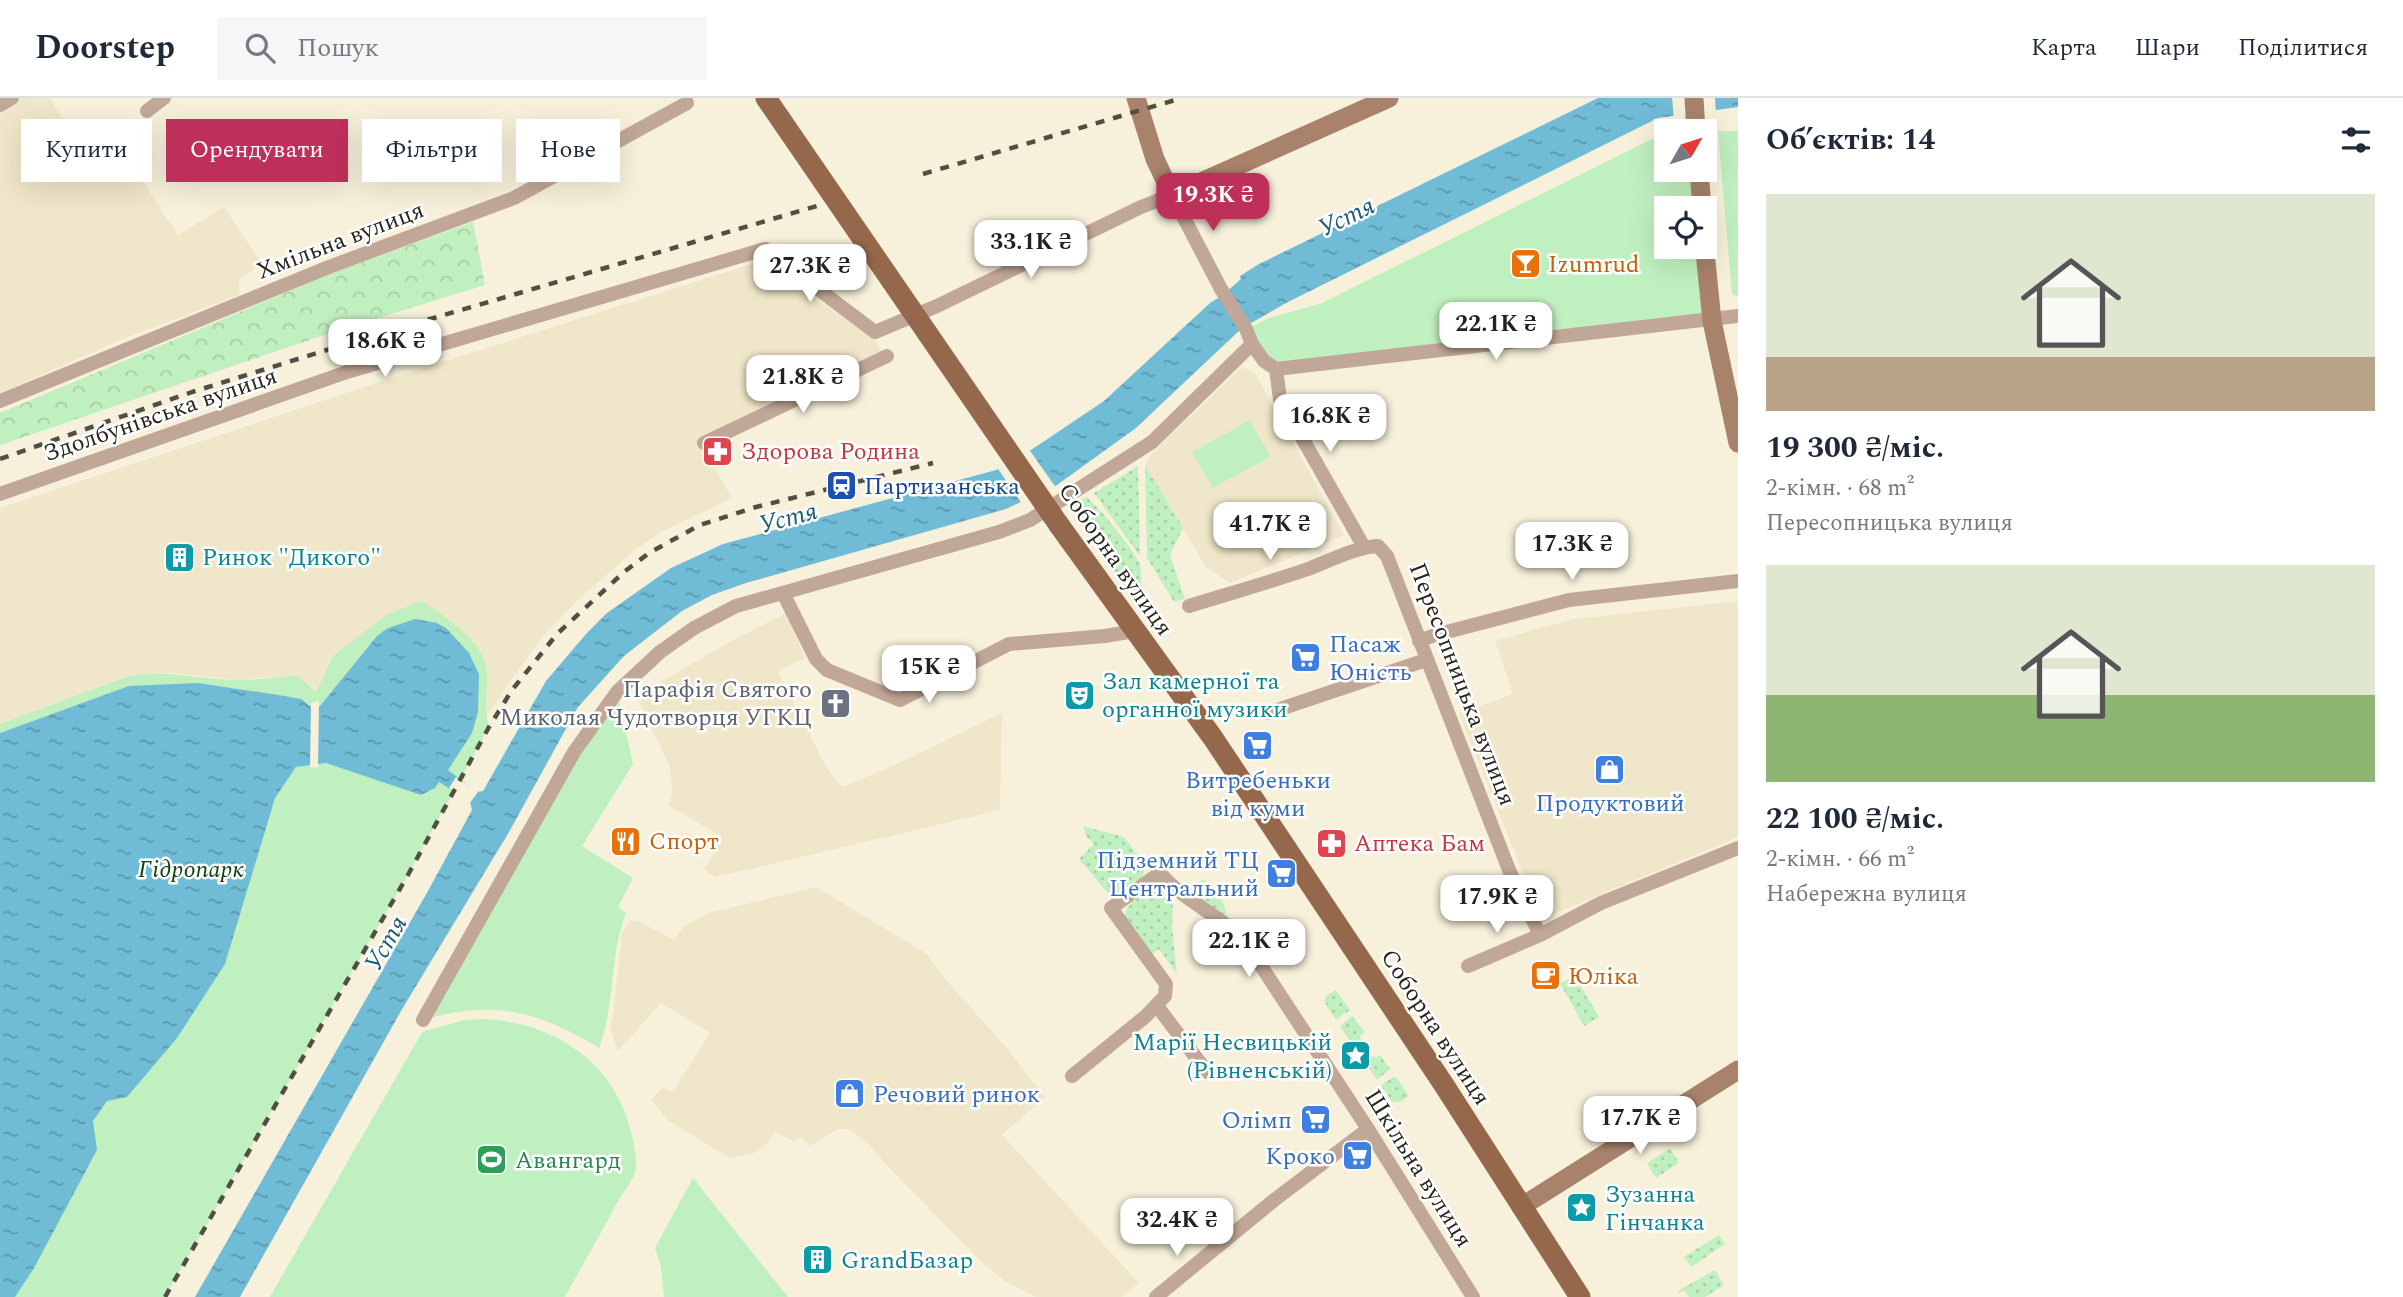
<!DOCTYPE html>
<html lang="uk">
<meta charset="utf-8">
<style>
:root{--surface:#fff;--page:#f6f6f7;--text:#1f2937;--muted:#747a83;--line:#e0e1e3;--accent:#be2f59}
body{margin:0;font-family:Spectral,serif;background:var(--page);color:var(--text);height:100vh;display:flex;flex-direction:column;font-size:26px;white-space:nowrap}
*{box-sizing:border-box;margin:0}
p{font-size:23px;color:var(--muted)}
.icon{flex:none;width:38px;height:38px;fill:none;stroke:currentColor;stroke-width:2;stroke-linecap:round;stroke-linejoin:round}
.map{position:relative;flex:1;overflow:hidden}
.drawer{display:flex;flex-direction:column;background:var(--surface);width:665px}
.drawer>*{flex:none}
.guide{position:absolute;left:21px;top:21px;width:665px;height:63px;display:flex;gap:14px}
.needle{width:46px;rotate:51deg}
.tools{position:absolute;left:1654px;top:21px;display:grid;gap:14px}
.tools a{display:grid;place-items:center;width:63px;height:63px;border-radius:0px;background:var(--surface);box-shadow:0 7px 28px #0002;font-size:35px}
.price{position:absolute;translate:-50% -60px;padding:0 16px;border-radius:14px;background:#fff;color:#222;font-size:23px;line-height:46px;filter:drop-shadow(0 2px 4px #0008)}
.price::after{content:'';position:absolute;left:50%;top:42px;width:21px;height:16px;margin-left:-10px;background:inherit;clip-path:polygon(0 0,100% 0,50% 100%)}
.price.selected{background:var(--accent);color:#fff}
ul{padding:0;list-style:none}
li{display:grid;align-content:center;gap:14px;height:371px;padding:0 28px}
li span{display:grid;place-items:center;height:217px;border-radius:0px;color:#555}
li>.icon{margin-inline-start:auto}
span .icon{width:126px;height:126px;fill:#fffc;stroke-width:1}
li b{font-size:30px}
h2{display:flex;justify-content:space-between;align-items:center;height:84px;padding:0 28px;font-size:30px}
.pill{padding:0 24px;border-radius:0px;background:var(--surface);box-shadow:0 7px 28px #0002;font-size:24px;line-height:63px}
.pill.selected{background:var(--accent);color:#fff}
header{display:flex;align-items:center;gap:42px;box-sizing:border-box;height:98px;padding:0 35px;background:var(--surface);border-bottom:2px solid var(--line)}
header strong{font-size:33px}
nav{display:flex;gap:38px;margin-inline-start:auto;font-size:24px}
.search{width:490px;height:63px;background:var(--page);display:flex;align-items:center;gap:18px;box-sizing:border-box;padding:0 24px;border-radius:0px;color:var(--muted);font-size:26px}
main{display:flex;flex:1;min-height:0}
.map>svg:first-child{display:block}
</style>
<header>
<strong>Doorstep</strong>
<div class="search"><svg class="icon" aria-label="search" viewBox="0 0 24 24"><circle cx="10" cy="10" r="6"/><path d="M15 15l6 6"/></svg>Пошук</div>
<nav><a>Карта</a><a>Шари</a><a>Поділитися</a></nav>
</header>
<main>
<div class="map">
<svg width="1738" height="1199" viewBox="0 0 1738 1199">
<defs>
<pattern id="grass-dots" width="8" height="8" patternUnits="userSpaceOnUse" patternTransform="scale(1.75)"><rect width="8" height="8" fill="#c1f0c0"/><path d="M2 2h.1M6 6h.1" fill="none" stroke="#a6cea5" stroke-width="1.8" stroke-linecap="round"/></pattern>
<pattern id="forest-crowns" width="20" height="18" patternUnits="userSpaceOnUse" patternTransform="scale(1.75)"><rect width="20" height="18" fill="#c1f0c0"/><path d="M2 6a3 3 0 1 1 6 0M12 15a3 3 0 1 1 6 0" fill="none" stroke="#a6cea5"/></pattern>
<pattern id="water-ripples" width="26" height="14" patternUnits="userSpaceOnUse" patternTransform="scale(1.75)"><rect width="26" height="14" fill="#70bbd6"/><path d="M2 4q2-2 4 0t4 0M15 11q2-2 4 0t4 0" fill="none" stroke="#5c98ad"/></pattern>
</defs>
<rect width="100%" height="100%" fill="#f7f1db"/>
<g fill="#f0e7ca">
<path d="M21 0H50L65 25 52 33 74 64 113 38 178 137 224 109 262 166 239 181V197L125 240 0 295V12Z"/>
<path d="M761 163 873 240 884 256 700 345 732 400 661 434 632 454 575 505 543 538 508 586 486 620 487 571 422 503 408 509 333 558 316 594 297 577 241 582 168 575 123 580 0 626V410L367 288Z"/>
<path d="M1242 269 1255 275 1344 437 1230 485 1206 469 1145 367 1152 355Z"/>
<path d="M1729 504H1738V739L1542 821 1459 616 1513 596 1495 543 1573 521Z"/>
<path d="M786 515 805 560 778 573 826 669 842 689 897 666 1002 615 1000 712 716 779 704 772 722 739 668 707 673 695 670 669 639 604 640 596 733 542Z"/>
<path d="M816 789 927 856 940 875 1004 947 1045 999 1002 1037 1139 1185 1122 1199H1036L1006 1184 984 1166 890 1071 869 1046 849 1031H838L810 1048 801 1039 793 1043 775 1034 767 1045 754 1055 730 1060 669 1023 651 1002 662 990 673 993 710 935 661 905 618 953 610 930 613 918 622 835 631 822 638 823 675 842 684 828 709 815Z"/>
</g>
<g fill="url(#grass-dots)">
<path d="M1145 367 1183 430 1170 457 1185 501 1174 504 1147 460Z"/>
<path d="M1138 368 1140 458 1094 395Z"/>
<path d="M1086 399C1096 405 1137 456 1140 467 1142 477 1142 497 1136 504L1070 408Z"/>
<path d="M1083 728 1124 739 1145 767 1143 779 1118 794H1107L1079 761 1094 746 1086 738Z"/>
<path d="M1204 781 1224 806 1226 816 1221 818 1192 797 1193 787Z"/>
<path d="M1154 793H1160L1173 802 1172 828 1177 876 1159 851 1152 856 1125 821C1124 805 1141 798 1154 793Z"/>
<path d="M1575 878 1599 919 1584 928 1560 885Z"/>
<path d="M1336 892 1350 912 1336 922 1324 903 1326 898Z"/>
<path d="M1352 918 1365 934 1360 938 1361 944 1354 949 1340 928Z"/>
<path d="M1380 957 1390 971 1377 982 1364 964 1371 958 1377 959Z"/>
<path d="M1393 979 1397 980 1409 998 1401 1003 1392 1004 1381 987Z"/>
<path d="M1670 1050 1679 1065 1656 1080 1647 1065Z"/>
<path d="M1719 1137 1725 1146 1691 1169 1684 1159Z"/>
<path d="M1715 1172 1724 1187 1705 1199H1689L1684 1192 1679 1195 1678 1193Z"/>
</g>
<path fill="url(#forest-crowns)" d="M473 124 485 187 339 232 0 347V315L330 176Z"/>
<g fill="#c1f0c0">
<path d="M1718 33H1738V199L1732 196Z"/>
<path d="M1666 37V72H1699L1702 110H1666V149H1704L1712 223 1276 271 1246 231 1269 220 1322 205 1656 39Z"/>
<path d="M1250 322 1270 359 1213 390 1192 354Z"/>
<path d="M422 503C445 519 485 543 487 574 488 592 484 611 489 629L409 775 165 1199H0V626L123 580C166 569 200 583 242 582 260 582 279 579 297 577L316 594 333 558 388 516Z"/>
<path d="M617 594 633 666 582 748 633 780 618 809 626 815C609 858 616 906 599 950 538 913 493 901 423 922Z"/>
<path d="M482 921C550 923 612 962 630 1030 633 1042 638 1061 635 1073 633 1083 622 1096 617 1105 600 1137 582 1168 565 1199H270L422 934 464 922Z"/>
<path d="M693 1080 788 1199H664L661 1169 655 1150Z"/>
</g>
<path fill="url(#water-ripples)" d="M1598 0H1738V9L1658 20 1286 205 1241 231 1136 330 1057 387 1006 411 746 485 712 497 682 513 624 558 578 609 509 734 401 913 240 1199H195L428 793 472 712 470 704 439 684 435 690 421 697 326 665 296 669 275 700 225 866 177 940 127 999 107 1003 93 1023 97 1052 34 1170 15 1199H0V635L129 588 198 585 285 598 301 601 311 609 320 608 377 538 388 530 415 521 437 525 446 530 469 555 479 576 478 614 472 635 448 672 477 694 483 693 546 583 586 536 607 515 671 470 723 446 996 372 1034 350 1104 303 1210 205 1223 197 1241 181 1240 178 1259 166Z"/>
<g fill="#f7f1db">
<path d="M1672 0H1715L1716 16 1674 21Z"/>
<path d="M1028 350 1057 391 1023 407 996 368Z"/>
<path d="M319 603 318 670 310 669 311 605Z"/>
<path d="M456 679 478 694 470 705 449 690Z"/>
</g>
<g fill="none" stroke-linecap="round" stroke-linejoin="round">
<g stroke="#c1a797" stroke-width="14">
<path d="M0 7 12 0"/>
<path d="M147 13 164 0"/>
<path d="M1276 271 1738 218"/>
<path d="M0 303 329 169 514 100 687 5"/>
<path d="M704 345 887 258"/>
<path d="M0 396 347 274 765 151 875 234 937 208 1141 109 1172 97 1221 191 1246 231 1252 246 1264 263 1276 271 1280 301 1364 449"/>
<path d="M783 495 816 561 827 572 900 602 1009 546 1105 538 1134 533"/>
<path d="M1189 508C1228 496 1267 485 1305 472 1327 464 1356 449 1378 448L1387 458 1509 772 1540 837"/>
<path d="M1419 543 1435 537 1569 502 1738 483"/>
<path d="M1268 615 1426 562"/>
<path d="M1468 868 1540 837 1601 805 1738 750"/>
<path d="M1157 908 1207 974"/>
<path d="M423 922 574 654 617 594 660 554 694 530 736 508 999 434 1030 422 1152 344 1252 246"/>
<path d="M1072 978 1146 918 1165 898 1166 886 1111 810 1160 775C1185 805 1224 818 1248 848L1368 1031 1473 1199"/>
<path d="M1156 1199 1273 1103 1368 1031"/>
</g>
<g stroke="#a8826b" stroke-width="19">
<path d="M1136 0 1155 61 1172 97 1389 0"/>
<path d="M1694 0 1696 33"/>
<path d="M1699 72 1702 110"/>
<path d="M1704 144 1712 223 1738 345"/>
<path d="M1521 1109 1738 972"/>
</g>
<path stroke="#95684b" stroke-width="21" d="M1059 427 1213 640 1444 987 1580 1199"/>
<g stroke="#514f44" stroke-width="4.5" stroke-dasharray="9 9" stroke-linecap="butt">
<path d="M923 76 1182 0"/>
<path d="M0 361 192 294 362 241 817 108"/>
<path d="M165 1199 409 775 489 629 512 592 557 536 624 474 649 455 700 427 756 409 933 365"/>
</g>
<path stroke="#95684b" stroke-width="21" d="M766 0 1059 427"/>
</g>
<defs>
<symbol id="bar-square" viewBox="-11 -11 22 22"><rect x="-9" y="-9" width="18" height="18" rx="4" fill="#e8710a" stroke="#fff"/><path d="M-6-5H6L.8 .8V4.5H3.5V6h-7V4.5H-.8V.8Z" fill="#fff"/></symbol>
<symbol id="pharmacy-square" viewBox="-11 -11 22 22"><rect x="-9" y="-9" width="18" height="18" rx="4" fill="#e0444e" stroke="#fff"/><path d="M-2-6h4v4h4v4h-4v4h-4v-4h-4v-4h4Z" fill="#fff"/></symbol>
<symbol id="station-square" viewBox="-11 -11 22 22"><rect x="-9" y="-9" width="18" height="18" rx="4" fill="#1a4fb4" stroke="#fff"/><path d="M-3-6H3Q5-6 5-4V2Q5 4 3 4L4.5 6H3L1.5 4h-3L-3 6H-4.5L-3 4Q-5 4-5 2V-4Q-5-6-3-6ZM-3.5-4v3h7v-3ZM-3.5 1v1.5H-2V1ZM2 1v1.5H3.5V1Z" fill="#fff"/></symbol>
<symbol id="building-square" viewBox="-11 -11 22 22"><rect x="-9" y="-9" width="18" height="18" rx="4" fill="#0f9aa8" stroke="#fff"/><path d="M-4-6H4V6H1V3H-1V6H-4ZM-2.5-4.3h1.7v1.8h-1.7ZM.8-4.3h1.7v1.8H.8ZM-2.5-1h1.7V.8h-1.7ZM.8-1h1.7V.8H.8Z" fill="#fff"/></symbol>
<symbol id="supermarket-square" viewBox="-11 -11 22 22"><rect x="-9" y="-9" width="18" height="18" rx="4" fill="#3f7fe0" stroke="#fff"/><path d="M-6-5.5h2.5l.6 2H6L4.5 2H-2.5L-4.4-4H-6ZM-1.5 3.2a1.3 1.3 0 1 0 .1 0ZM3 3.2a1.3 1.3 0 1 0 .1 0Z" fill="#fff"/></symbol>
<symbol id="theatre-square" viewBox="-11 -11 22 22"><rect x="-9" y="-9" width="18" height="18" rx="4" fill="#0f9aa8" stroke="#fff"/><path d="M-5-5.5Q0-4 5-5.5V0Q5 5 0 6Q-5 5-5 0ZM-3.3-2.5H-1v1.5H-3.3ZM1-2.5H3.3v1.5H1ZM-2.8 1Q0 5.5 2.8 1Z" fill="#fff"/></symbol>
<symbol id="church-square" viewBox="-11 -11 22 22"><rect x="-9" y="-9" width="18" height="18" rx="4" fill="#6b7280" stroke="#fff"/><path d="M-1.2-6h2.4v3.5h3.3v2.4h-3.3V6h-2.4V-.1h-3.3v-2.4h3.3Z" fill="#fff"/></symbol>
<symbol id="shop-square" viewBox="-11 -11 22 22"><rect x="-9" y="-9" width="18" height="18" rx="4" fill="#3f7fe0" stroke="#fff"/><path d="M-5-2.5h2.3a2.7 3.5 0 0 1 5.4 0H5L5.5 6h-11ZM-1.5-2.5h3a1.5 2.3 0 0 0-3 0Z" fill="#fff"/></symbol>
<symbol id="restaurant-square" viewBox="-11 -11 22 22"><rect x="-9" y="-9" width="18" height="18" rx="4" fill="#e8710a" stroke="#fff"/><path d="M-5-6h1v4h1v-4h1v4h1v-4h1v5L-1.5 .5V6h-2V.5L-5-1ZM5-6V6H3V1.5H1.5Q1.5-4 5-6Z" fill="#fff"/></symbol>
<symbol id="cafe-square" viewBox="-11 -11 22 22"><rect x="-9" y="-9" width="18" height="18" rx="4" fill="#e8710a" stroke="#fff"/><path d="M-5.5-4.5H6V0H3Q3 3.5 0 3.5H-2.5Q-5.5 3.5-5.5 0ZM3-3.2v2h1.7v-2ZM-6 4.5H4V6H-6Z" fill="#fff"/></symbol>
<symbol id="sight-square" viewBox="-11 -11 22 22"><rect x="-9" y="-9" width="18" height="18" rx="4" fill="#0f9aa8" stroke="#fff"/><path d="M0-6L1.8-2.2L6-1.7L2.9 1.2L3.7 5.4L0 3.3L-3.7 5.4L-2.9 1.2L-6-1.7L-1.8-2.2Z" fill="#fff"/></symbol>
<symbol id="stadium-square" viewBox="-11 -11 22 22"><rect x="-9" y="-9" width="18" height="18" rx="4" fill="#2e9e5b" stroke="#fff"/><path d="M0-5a6.5 5 0 1 0 0 10a6.5 5 0 1 0 0-10ZM-3.5-1.8h7v3.6h-7Z" fill="#fff"/></symbol>
</defs>
<g fill-rule="evenodd">
<use href="#bar-square" x="1508" y="148" width="35" height="35"/>
<use href="#pharmacy-square" x="700" y="336" width="35" height="35"/>
<use href="#station-square" x="824" y="370" width="35" height="35"/>
<use href="#building-square" x="162" y="442" width="35" height="35"/>
<use href="#supermarket-square" x="1288" y="542" width="35" height="35"/>
<use href="#theatre-square" x="1062" y="580" width="35" height="35"/>
<use href="#church-square" x="818" y="588" width="35" height="35"/>
<use href="#supermarket-square" x="1240" y="630" width="35" height="35"/>
<use href="#shop-square" x="1592" y="654" width="35" height="35"/>
<use href="#restaurant-square" x="608" y="726" width="35" height="35"/>
<use href="#pharmacy-square" x="1314" y="728" width="35" height="35"/>
<use href="#supermarket-square" x="1264" y="758" width="35" height="35"/>
<use href="#cafe-square" x="1528" y="860" width="35" height="35"/>
<use href="#sight-square" x="1338" y="940" width="35" height="35"/>
<use href="#shop-square" x="832" y="978" width="35" height="35"/>
<use href="#supermarket-square" x="1298" y="1004" width="35" height="35"/>
<use href="#supermarket-square" x="1340" y="1040" width="35" height="35"/>
<use href="#stadium-square" x="474" y="1044" width="35" height="35"/>
<use href="#sight-square" x="1564" y="1092" width="35" height="35"/>
<use href="#building-square" x="800" y="1144" width="35" height="35"/>
</g>
<g text-anchor="middle" stroke-width="5" stroke-linejoin="round" paint-order="stroke">
<g font-size="24" fill="#27251d" stroke="#fff">
<text transform="translate(340 142) rotate(-21)" y="8">Хмільна вулиця</text>
<text transform="translate(160 316) rotate(-19)" y="8">Здолбунівська вулиця</text>
<text transform="translate(1116 461) rotate(55)" y="8">Соборна вулиця</text>
<text transform="translate(1463 586) rotate(69)" y="8">Пересопницька вулиця</text>
<text transform="translate(1436 929) rotate(57)" y="8">Соборна вулиця</text>
<text transform="translate(1419 1070) rotate(58)" y="8">Шкільна вулиця</text>
</g>
<g font-size="24" fill="#c56008" stroke="#fff" text-anchor="start">
<text x="1548" y="174">Izumrud</text>
<text x="649" y="751">Спорт</text>
<text x="1568" y="886">Юліка</text>
</g>
<g font-size="24" fill="#be3a42" stroke="#fff" text-anchor="start">
<text x="741" y="361">Здорова Родина</text>
<text x="1354" y="753">Аптека Бам</text>
</g>
<g font-size="24" fill="#164399" stroke="#fff" text-anchor="start">
<text x="864" y="396">Партизанська</text>
</g>
<g font-size="24" fill="#0d838f" stroke="#fff" text-anchor="start">
<text x="202" y="467">Ринок "Дикого"</text>
<text x="1102" y="591">Зал камерної та<tspan x="1102" dy="28">органної музики</tspan></text>
<text x="1332" y="952" text-anchor="end">Марії Несвицькій<tspan x="1332" dy="28">(Рівненській)</tspan></text>
<text x="1605" y="1104">Зузанна<tspan x="1605" dy="28">Гінчанка</tspan></text>
<text x="841" y="1170">GrandБазар</text>
</g>
<g font-size="24" fill="#366cbe" stroke="#fff" text-anchor="end">
<text x="1329" y="554" text-anchor="start">Пасаж<tspan x="1329" dy="28">Юність</tspan></text>
<text x="1258" y="690" text-anchor="middle">Витребеньки<tspan x="1258" dy="28">від куми</tspan></text>
<text x="1610" y="713" text-anchor="middle">Продуктовий</text>
<text x="1259" y="770">Підземний ТЦ<tspan x="1259" dy="28">Центральний</tspan></text>
<text x="873" y="1004" text-anchor="start">Речовий ринок</text>
<text x="1292" y="1030">Олімп</text>
<text x="1335" y="1066">Кроко</text>
</g>
<g font-size="24" fill="#5b616d" stroke="#fff" text-anchor="end">
<text x="812" y="599">Парафія Святого<tspan x="812" dy="28">Миколая Чудотворця УГКЦ</tspan></text>
</g>
<g font-size="24" font-style="italic" fill="#104214" stroke="#fff">
<text x="191" y="779">Гідропарк</text>
</g>
<g font-size="24" fill="#27864d" stroke="#fff" text-anchor="start">
<text x="515" y="1070">Авангард</text>
</g>
<g font-size="26" font-style="italic" fill="#205d70" stroke="#fff">
<text transform="translate(1346 118) rotate(-26)" y="9">Устя</text>
<text transform="translate(788 419) rotate(-15)" y="9">Устя</text>
<text transform="translate(385 845) rotate(-60)" y="9">Устя</text>
</g>
</g>
</svg>
<div class="tools">
<a><svg class="needle" viewBox="-14 -14 28 28"><path d="M0-13l5 13h-10z" fill="#e53935"/><path d="M0 13l5-13h-10z" fill="#747a83"/></svg></a>
<a><svg class="icon" aria-label="locate" viewBox="0 0 24 24"><circle cx="12" cy="12" r="6"/><path d="M12 2v4M12 18v4M2 12h4M18 12h4"/></svg></a>
</div>
<b class="price selected" style="left:1213px;top:135px">19.3K ₴</b>
<b class="price" style="left:1031px;top:182px">33.1K ₴</b>
<b class="price" style="left:810px;top:206px">27.3K ₴</b>
<b class="price" style="left:1496px;top:264px">22.1K ₴</b>
<b class="price" style="left:385px;top:281px">18.6K ₴</b>
<b class="price" style="left:803px;top:317px">21.8K ₴</b>
<b class="price" style="left:1330px;top:356px">16.8K ₴</b>
<b class="price" style="left:1270px;top:464px">41.7K ₴</b>
<b class="price" style="left:1572px;top:484px">17.3K ₴</b>
<b class="price" style="left:929px;top:607px">15K ₴</b>
<b class="price" style="left:1497px;top:837px">17.9K ₴</b>
<b class="price" style="left:1249px;top:881px">22.1K ₴</b>
<b class="price" style="left:1640px;top:1058px">17.7K ₴</b>
<b class="price" style="left:1177px;top:1160px">32.4K ₴</b>
<div class="guide">
<a class="pill">Купити</a>
<a class="pill selected">Орендувати</a>
<a class="pill">Фільтри</a>
<a class="pill">Нове</a>
</div>
</div>
<section class="drawer">
<h2>Об’єктів: 14<svg class="icon" aria-label="filters" viewBox="0 0 24 24"><path d="M4 7h16M4 17h16"/><circle cx="9" cy="7" r="2"/><circle cx="15" cy="17" r="2"/></svg></h2>
<ul>
<li><span style="background:linear-gradient(#dfe7d0 75%,#b9a48a 0)"><svg class="icon" aria-label="home" viewBox="0 0 24 24"><path d="M3 11l9-7 9 7M6 9v11h12V9"/></svg></span><div><b>19 300 ₴/міс.</b><p>2-кімн. · 68 m²</p><p>Пересопницька вулиця</p></div></li>
<li><span style="background:linear-gradient(#dfe7d0 60%,#8fb573 0)"><svg class="icon" aria-label="home" viewBox="0 0 24 24"><path d="M3 11l9-7 9 7M6 9v11h12V9"/></svg></span><div><b>22 100 ₴/міс.</b><p>2-кімн. · 66 m²</p><p>Набережна вулиця</p></div></li>
</ul>
</section>
</main>
